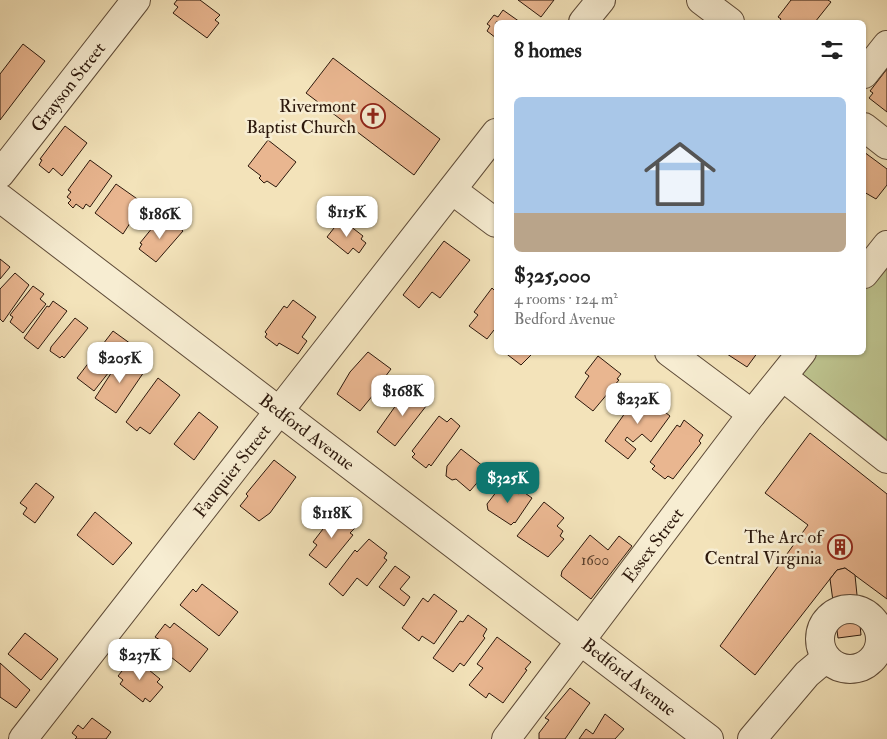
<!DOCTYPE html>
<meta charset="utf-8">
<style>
:root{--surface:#fff;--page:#f6f6f6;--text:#222;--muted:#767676;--line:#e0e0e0;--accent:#0f766e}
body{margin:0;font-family:"IM FELL Double Pica",serif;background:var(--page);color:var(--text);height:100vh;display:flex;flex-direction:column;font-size:19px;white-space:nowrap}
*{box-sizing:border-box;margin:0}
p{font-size:16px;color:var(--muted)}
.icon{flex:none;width:28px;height:28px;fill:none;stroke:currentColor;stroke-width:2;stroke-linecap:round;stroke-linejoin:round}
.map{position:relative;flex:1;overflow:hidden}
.sheet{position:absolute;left:494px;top:20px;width:372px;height:335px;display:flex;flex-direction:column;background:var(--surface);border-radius:8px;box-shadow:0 1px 4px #0004}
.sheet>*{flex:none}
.price{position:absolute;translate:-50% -42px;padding:0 11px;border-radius:10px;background:#fff;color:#222;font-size:16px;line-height:32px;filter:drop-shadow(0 1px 2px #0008)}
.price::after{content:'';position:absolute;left:50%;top:30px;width:15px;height:11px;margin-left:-8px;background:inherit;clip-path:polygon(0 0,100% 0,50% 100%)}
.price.on{background:var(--accent);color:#fff}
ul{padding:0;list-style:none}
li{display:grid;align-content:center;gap:10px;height:265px;padding:0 20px}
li+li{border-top:1px solid var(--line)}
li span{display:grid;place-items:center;height:155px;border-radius:8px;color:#555}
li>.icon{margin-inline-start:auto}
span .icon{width:90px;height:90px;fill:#fffc;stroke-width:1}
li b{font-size:21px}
h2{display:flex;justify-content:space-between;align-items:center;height:60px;padding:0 20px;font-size:21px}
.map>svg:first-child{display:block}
</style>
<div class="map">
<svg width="887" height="739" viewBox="0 0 887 739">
<rect width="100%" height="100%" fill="#f3e3ba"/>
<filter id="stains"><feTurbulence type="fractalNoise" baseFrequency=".004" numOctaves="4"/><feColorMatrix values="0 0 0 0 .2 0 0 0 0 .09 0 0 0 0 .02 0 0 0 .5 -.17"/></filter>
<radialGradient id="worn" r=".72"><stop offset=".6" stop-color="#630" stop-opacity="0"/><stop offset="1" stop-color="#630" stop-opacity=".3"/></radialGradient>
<path fill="#bdc38e" stroke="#746e4d" d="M887 260V440L800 372 815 353 864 352V290Z"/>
<g fill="#e9b690" stroke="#2c180c">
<path d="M177 0H200L220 15 215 20 219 23 207 38 173 13 178 7 174 4Z"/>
<path d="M518 0H554L541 17Z"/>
<path d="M791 0H828L831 2 815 22H779L781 19 778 17Z"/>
<path d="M503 10 520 22H496V38L487 31 490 26 487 24 494 15 498 17Z"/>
<path d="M23 44 45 61 0 120V74Z"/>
<path d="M333 58 440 139 414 175 306 93Z"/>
<path d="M887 69V112L869 98 873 93 870 91Z"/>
<path d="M65 126 87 143 62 176 53 168 49 173 39 165 42 160 40 159Z"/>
<path d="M268 140 296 162 276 187 267 181 264 183 259 178 261 176 248 166Z"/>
<path d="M864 152 887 169V185L876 199 864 192Z"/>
<path d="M90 160 112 176 90 207 86 204 83 209 76 204 73 208 68 203 71 200 67 197 71 192 68 190Z"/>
<path d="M116 184 143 203 123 234 95 213Z"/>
<path d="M341 219 363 236 361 239 366 243 359 253 353 248 348 254 327 237Z"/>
<path d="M170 220 183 231 156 262 139 249 142 244 140 243 157 222 164 228Z"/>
<path d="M444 241 470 260 440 298 432 292 419 308 403 295Z"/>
<path d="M0 259 10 267 0 279Z"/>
<path d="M15 273 29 285 3 322 0 319V289Z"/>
<path d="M33 286 44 294 40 299 46 304 23 333 10 322 13 317 10 315Z"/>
<path d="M496 287V330H494L487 339 469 326 478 315 474 312 492 288 494 290Z"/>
<path d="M293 300 316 317 302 337 307 341 298 354 279 343 277 346 265 337 267 334 265 332 284 306 287 308Z"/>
<path d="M53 301 67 311 38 349 24 338 47 306 49 307Z"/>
<path d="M75 318 88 328 64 358 62 356 60 358 50 351 51 347Z"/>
<path d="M113 331 131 344 94 391 77 378Z"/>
<path d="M368 352 391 369 385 377 387 378 360 411 337 394 350 372Z"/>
<path d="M504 352H534L521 365Z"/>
<path d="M724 352H758L747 367Z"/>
<path d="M128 356 146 369 116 413 95 398 117 364 121 361 123 363Z"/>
<path d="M598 356 621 374 617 379 619 380 593 411 575 397 589 376 585 373Z"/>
<path d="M158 378 180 395 150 434 140 427 137 431 126 422Z"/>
<path d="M406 391 414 396 417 391 430 401 395 446 377 432Z"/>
<path d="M644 392 660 405 656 410 658 411 661 409 670 416 651 442 642 434 633 442 627 437 625 440 636 449 628 459 605 441 638 395 640 397Z"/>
<path d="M199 412 218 427 194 460 174 444Z"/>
<path d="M439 416 447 422 451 418 460 426 431 466 429 464 426 468 412 457 415 454 412 451Z"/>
<path d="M684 420 703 435 699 441 701 443 673 479 668 476 665 479 652 469 655 466 650 462 677 425 680 427Z"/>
<path d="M810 433 887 494V599L845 568 837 570 755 675 720 646 808 525 765 493Z"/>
<path d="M461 449 488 470 470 491 456 479 452 480 446 476 447 466Z"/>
<path d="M274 460 296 477 270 513 259 521 240 506 248 496 246 494Z"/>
<path d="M504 482 519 494 522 491 532 498 515 523 514 522 511 525 488 510 487 504Z"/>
<path d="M36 483 54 497 35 523 23 514 27 508 20 503Z"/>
<path d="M544 502 564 518 557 526 563 531 560 536 564 539 548 557 517 536Z"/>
<path d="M95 512 132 543 113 565 77 535Z"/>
<path d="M339 512 357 526 350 533 353 535 326 568 309 555 317 545 313 542 333 516 335 517Z"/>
<path d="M590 535 608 550 619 536 632 546 591 599 561 576 562 571Z"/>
<path d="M369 539 387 553 384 558 387 560 367 586 357 578 343 596 329 584 355 550 357 552Z"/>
<path d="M395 566 410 577 400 589 410 597 404 606 379 587Z"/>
<path d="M845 568 855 575 861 635 838 638 830 579 837 570Z"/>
<path d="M202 584 238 612 219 636 180 605 193 589 196 592Z"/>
<path d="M434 594 457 611 434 644 422 636 419 641 402 628 423 598 428 602Z"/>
<path d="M468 615 487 629 483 636 485 638 464 666 460 663 453 672 433 658 460 621 463 622Z"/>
<path d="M174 623 208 649 190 672 157 646 160 640 155 637 165 624 170 628Z"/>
<path d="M25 633 58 659 41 680 8 654Z"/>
<path d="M497 637 531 662 525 669 527 670 503 703 489 693 486 698 469 685 483 668 477 664Z"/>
<path d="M130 661 135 664 138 661 160 679 157 682 163 687 150 702 145 698 143 702 120 684 123 680 118 676Z"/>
<path d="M0 663 30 690 16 708 0 697Z"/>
<path d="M570 688 590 703 587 707 565 739H539V733L549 720 545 718Z"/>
<path d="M605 714 624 729 615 739H579L586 729 593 734Z"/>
<path d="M92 718 111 732 106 739H75L77 737 72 733 78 725 83 729Z"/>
</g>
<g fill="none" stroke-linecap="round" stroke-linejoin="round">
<defs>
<g id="minor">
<path d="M701 0 730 22"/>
<path d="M583 22 601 0"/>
<path d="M864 74 887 45"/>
<path d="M864 127 887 145"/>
<path d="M0 174 136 0"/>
<path d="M452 190 496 223"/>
<path d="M0 198 709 739"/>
<path d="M864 274 887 245"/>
<path d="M669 352 752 414"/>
<path d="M783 377 887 459"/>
<circle cx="850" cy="639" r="30"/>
<path d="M23 739 496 133"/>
<path d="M506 739 752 414 802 352"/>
<path d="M752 739 807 674 826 658"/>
</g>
</defs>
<use href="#minor" stroke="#5e4b38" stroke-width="30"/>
<use href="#minor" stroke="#f7edd2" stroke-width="28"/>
</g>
<defs>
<symbol id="church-ring" viewBox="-11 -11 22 22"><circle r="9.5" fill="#f7edd2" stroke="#8f2418" stroke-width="1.5"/><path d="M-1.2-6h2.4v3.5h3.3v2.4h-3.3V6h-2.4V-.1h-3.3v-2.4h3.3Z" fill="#8f2418"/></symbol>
<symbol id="building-ring" viewBox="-11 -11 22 22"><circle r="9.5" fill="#f7edd2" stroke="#8f2418" stroke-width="1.5"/><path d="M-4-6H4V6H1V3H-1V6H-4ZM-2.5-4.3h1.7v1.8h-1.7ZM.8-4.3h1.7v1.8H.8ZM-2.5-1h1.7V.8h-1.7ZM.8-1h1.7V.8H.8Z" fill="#8f2418"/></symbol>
</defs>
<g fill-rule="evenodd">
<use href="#church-ring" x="359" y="102" width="28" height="28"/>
<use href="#building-ring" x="826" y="533" width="28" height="28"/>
</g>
<g text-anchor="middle" stroke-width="5" stroke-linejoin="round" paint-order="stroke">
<g font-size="15" fill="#5b402d">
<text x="595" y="565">1600</text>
</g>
<g font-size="18" fill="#2c180c" stroke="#f7edd2">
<text transform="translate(68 87) rotate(-52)" y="6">Grayson Street</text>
<text transform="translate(307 432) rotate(37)" y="6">Bedford Avenue</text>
<text transform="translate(232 471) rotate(-52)" y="6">Fauquier Street</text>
<text transform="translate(653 545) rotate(-53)" y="6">Essex Street</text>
<text transform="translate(629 677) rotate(38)" y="6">Bedford Avenue</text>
</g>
<g font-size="18" fill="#2c180c" stroke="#f7edd2" text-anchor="end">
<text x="356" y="112">Rivermont<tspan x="356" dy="21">Baptist Church</tspan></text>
<text x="822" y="543">The Arc of<tspan x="822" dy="21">Central Virginia</tspan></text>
</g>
</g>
<rect width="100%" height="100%" filter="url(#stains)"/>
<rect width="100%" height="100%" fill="url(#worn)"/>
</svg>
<b class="price" style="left:347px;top:238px">$115K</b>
<b class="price" style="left:160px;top:240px">$186K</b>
<b class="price" style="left:120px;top:384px">$205K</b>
<b class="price" style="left:403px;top:417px">$168K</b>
<b class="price" style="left:638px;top:425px">$232K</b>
<b class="price on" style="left:508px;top:504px">$325K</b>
<b class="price" style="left:332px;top:539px">$118K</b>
<b class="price" style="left:140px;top:681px">$237K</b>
<section class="sheet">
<h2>8 homes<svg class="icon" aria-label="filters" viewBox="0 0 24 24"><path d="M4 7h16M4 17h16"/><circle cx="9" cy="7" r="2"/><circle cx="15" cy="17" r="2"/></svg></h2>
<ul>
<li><span style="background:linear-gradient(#a9c7e8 75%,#b9a48a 0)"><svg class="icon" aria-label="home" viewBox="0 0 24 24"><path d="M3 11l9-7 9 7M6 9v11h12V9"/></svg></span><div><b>$325,000</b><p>4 rooms · 124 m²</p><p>Bedford Avenue</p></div></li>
</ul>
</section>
</div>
